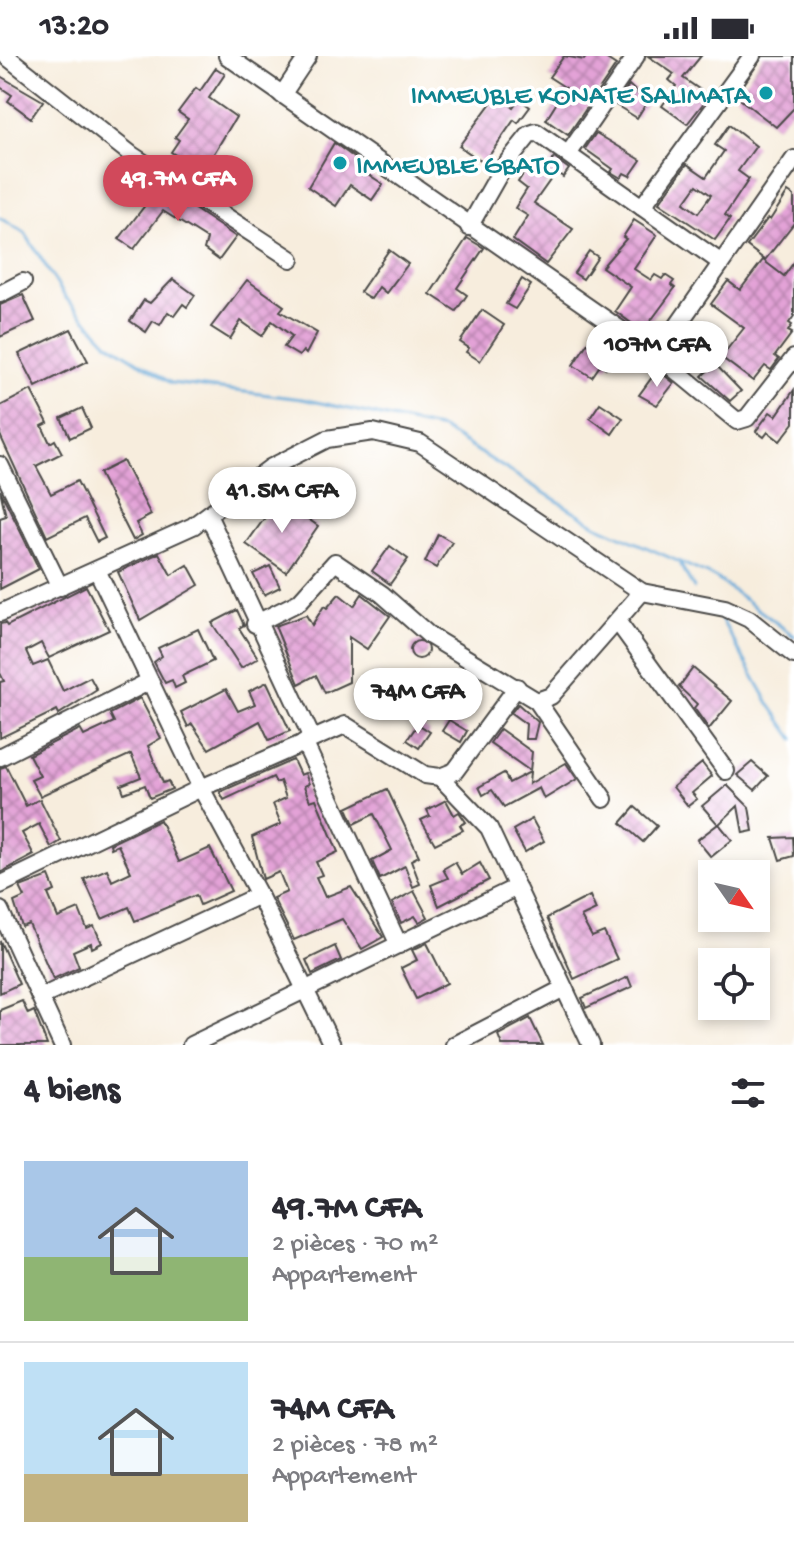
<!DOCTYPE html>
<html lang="fr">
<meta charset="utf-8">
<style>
:root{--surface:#fff;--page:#f2f2f3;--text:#2b2b33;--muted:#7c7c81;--line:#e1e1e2;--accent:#d1495b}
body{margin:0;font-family:"Gochi Hand",sans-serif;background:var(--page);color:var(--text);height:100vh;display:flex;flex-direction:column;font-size:30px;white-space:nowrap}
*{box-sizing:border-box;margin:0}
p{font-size:26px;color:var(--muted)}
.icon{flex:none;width:44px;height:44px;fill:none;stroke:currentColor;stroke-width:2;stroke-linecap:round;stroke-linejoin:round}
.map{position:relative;height:989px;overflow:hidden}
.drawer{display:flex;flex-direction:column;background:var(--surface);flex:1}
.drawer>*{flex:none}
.needle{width:52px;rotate:124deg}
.fabs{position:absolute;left:698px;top:804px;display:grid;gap:16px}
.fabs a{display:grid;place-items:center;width:72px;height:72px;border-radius:0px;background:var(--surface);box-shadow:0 4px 12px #0003;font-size:40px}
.price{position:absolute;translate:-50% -68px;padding:0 18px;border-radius:28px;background:#fff;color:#222;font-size:26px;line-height:52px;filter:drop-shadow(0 2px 4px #0008)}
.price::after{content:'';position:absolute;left:50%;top:48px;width:24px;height:18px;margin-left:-12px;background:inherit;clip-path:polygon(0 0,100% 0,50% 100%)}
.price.active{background:var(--accent);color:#fff}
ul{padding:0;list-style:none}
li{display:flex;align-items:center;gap:24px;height:200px;padding:0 24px}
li+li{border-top:2px solid var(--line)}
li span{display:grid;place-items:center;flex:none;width:224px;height:160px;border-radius:0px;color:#555}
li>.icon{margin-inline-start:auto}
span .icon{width:96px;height:96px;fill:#fffc;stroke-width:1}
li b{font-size:34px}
h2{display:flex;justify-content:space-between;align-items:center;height:96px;padding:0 24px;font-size:34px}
.status{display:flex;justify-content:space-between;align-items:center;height:56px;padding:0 40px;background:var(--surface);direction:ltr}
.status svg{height:22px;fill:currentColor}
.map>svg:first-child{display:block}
</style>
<div class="status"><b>13:20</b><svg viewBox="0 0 49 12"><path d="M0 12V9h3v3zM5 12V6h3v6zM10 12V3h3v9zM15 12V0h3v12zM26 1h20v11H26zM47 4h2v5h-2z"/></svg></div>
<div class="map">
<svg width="794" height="989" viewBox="0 0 794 989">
<defs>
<pattern id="building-cross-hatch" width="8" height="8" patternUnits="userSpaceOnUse" patternTransform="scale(2)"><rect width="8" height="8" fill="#e3a2d7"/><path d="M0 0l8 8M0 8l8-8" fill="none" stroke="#b884af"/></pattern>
</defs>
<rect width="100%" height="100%" fill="#fff"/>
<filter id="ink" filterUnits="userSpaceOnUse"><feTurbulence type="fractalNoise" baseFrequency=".0125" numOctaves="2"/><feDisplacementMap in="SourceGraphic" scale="16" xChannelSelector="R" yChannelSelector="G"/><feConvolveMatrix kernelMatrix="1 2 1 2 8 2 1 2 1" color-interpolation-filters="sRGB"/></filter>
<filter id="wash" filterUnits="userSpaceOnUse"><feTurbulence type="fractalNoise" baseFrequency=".006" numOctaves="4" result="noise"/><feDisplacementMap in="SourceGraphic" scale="32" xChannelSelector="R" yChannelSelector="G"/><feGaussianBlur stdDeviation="1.8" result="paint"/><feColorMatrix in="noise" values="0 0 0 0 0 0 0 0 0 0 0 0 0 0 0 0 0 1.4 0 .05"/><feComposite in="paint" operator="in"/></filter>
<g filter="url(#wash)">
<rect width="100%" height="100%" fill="#f7eddd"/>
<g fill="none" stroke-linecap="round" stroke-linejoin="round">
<g stroke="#63a8d8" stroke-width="3">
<path d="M0 162 25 177 65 241 108 287 171 327 302 343 442 373 596 469 716 522 794 580"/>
<path d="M680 508 694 532"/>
<path d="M720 561 770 649 794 683"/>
</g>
</g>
<g id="blocks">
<g fill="url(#building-cross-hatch)" fill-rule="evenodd">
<path d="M564 0 584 4 587 0H602L616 9 568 79 546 64 566 32 549 21Z"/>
<path d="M648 0H701L683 22 709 40 687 68 662 50 676 30 669 24 674 18Z"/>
<path d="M763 0H794V52L776 71 736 40Z"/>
<path d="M216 12 225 18 209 42 236 61 202 117 171 96 179 84 175 81 188 63 178 56 196 32 200 35Z"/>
<path d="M0 20 43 45 31 62 8 45 12 39 0 31Z"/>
<path d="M629 29 647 46 637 62 616 49Z"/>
<path d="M497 39 513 51 519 43 530 51 518 67 514 64 484 107 459 90Z"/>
<path d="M729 69 756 90 738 115 749 123 725 159 730 163 715 184 659 147 687 108 706 121 724 95 715 89ZM697 129 711 139 698 157 684 147Z"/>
<path d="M596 77 641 104 630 120 624 117 621 122 611 116 613 113 585 93Z"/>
<path d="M334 87 360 106 357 111 383 128 372 144 350 129 336 150 308 131Z"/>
<path d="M554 102 569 113 563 121 556 116 534 147 573 173 546 208 513 184 528 160 515 152 527 133 518 126 528 111 537 117 542 109 547 112Z"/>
<path d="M160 130 236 181 219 204 204 193 207 183 163 155 134 193 119 183Z"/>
<path d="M788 136 794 140V167L765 204 747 190 768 162 770 164Z"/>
<path d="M634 164 657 179 634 213 651 224 655 219 662 223 665 219 674 225 671 229 675 232 647 270 658 278 654 284 615 255 631 231 602 211 626 183 623 181Z"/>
<path d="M467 182 484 192 457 232 467 239 456 255 430 238Z"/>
<path d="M389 194 408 208 386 237 379 231 371 243 360 236Z"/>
<path d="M589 195 598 201 583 223 574 217Z"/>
<path d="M763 204 784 220 794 206V260L789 267 792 269 788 275 792 277 775 300 779 303 771 314 765 310 753 325 721 301 744 272 711 248 728 225 740 234Z"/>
<path d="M173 223 195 239 187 251 183 248 174 260 168 256 160 269 153 265 146 276 130 265 144 244 150 247Z"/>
<path d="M522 223 531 229 515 253 506 248Z"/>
<path d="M247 224 284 250 280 255 317 277 306 298 303 295 299 300 284 291 292 280 272 265 262 280 241 265 230 283 211 271Z"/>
<path d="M23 239 35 265 0 281V249Z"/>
<path d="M482 254 504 269 480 305 466 296 469 292 460 286Z"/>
<path d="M71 273 88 305 36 331 19 298Z"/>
<path d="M592 280 612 293 609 297 614 301 606 312 601 308 592 321 573 309Z"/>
<path d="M715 308 741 335 730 345 702 320Z"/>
<path d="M664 319 674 327 657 349 639 339 653 320 660 325Z"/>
<path d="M31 334 48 367 42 370 50 387 55 384 62 397 36 410 51 438 77 425 105 482 97 486 85 462 47 481 0 379V350Z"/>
<path d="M794 334V367L780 385 768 376 764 381 756 375 770 356 776 360Z"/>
<path d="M600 347 623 362 612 378 590 362Z"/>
<path d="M82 352 91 372 70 382 61 362Z"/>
<path d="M123 405 151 459 136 467 142 479 133 484 99 417Z"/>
<path d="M0 434 39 513 0 533V462L6 460Z"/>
<path d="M279 442 318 470 286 516 246 488Z"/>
<path d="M438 478 452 486 436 512 425 506Z"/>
<path d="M390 490 408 503 390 528 372 515Z"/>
<path d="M159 497 171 519 188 509 199 529 140 564 118 516Z"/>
<path d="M270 510 280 531 264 539 253 518Z"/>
<path d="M86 530 109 574 49 602 41 587 26 595 33 610 48 604 63 635 90 621 97 634 59 658 57 654 0 682V626L4 625 0 617V568L5 567 7 570Z"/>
<path d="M339 538 354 550 362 538 390 560 367 593 349 581V626L325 637 316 619 299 628 275 570 306 559 312 569 324 550 327 552Z"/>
<path d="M237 554 244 569 239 572 258 602 241 612 212 567Z"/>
<path d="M198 573 213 605 182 620 185 627 175 632 172 624 165 627 154 606 162 600 158 592Z"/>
<circle cx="419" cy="594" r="9"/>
<path d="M693 612 732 645 709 673 694 652 697 648 679 631Z"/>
<path d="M267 626 290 675 269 684 260 665 209 693 192 668 188 671 181 656 226 633 238 655 255 648 249 635Z"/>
<path d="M140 642 161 682 148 690 163 727 168 725 172 733 150 742 145 729 124 737 121 729 141 721 131 698 40 740 31 724 40 720 29 699 80 673 84 680 114 666 110 658Z"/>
<path d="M518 648 538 666 534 683H525L526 668 511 657Z"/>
<path d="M449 664 467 675 461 686 442 675Z"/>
<path d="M418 668 430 676 419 692 407 684Z"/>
<path d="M500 673 532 696 530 715 490 687Z"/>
<path d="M293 704 300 719 305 717 309 728 304 730 310 745 316 743 338 796 316 806 322 819 316 821 325 841 351 831 383 881 362 893 342 863 294 884 273 842 287 836 279 816 263 823 252 781 281 768 273 748 286 742 280 725 276 727 273 721 224 744 220 736Z"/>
<path d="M752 706 768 720 755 734 737 719Z"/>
<path d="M566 707 577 723 544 743 539 732 504 751 492 734 483 739 479 731 504 717 509 727 530 716 529 728Z"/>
<path d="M702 707 712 720 692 737 697 743 688 750 673 731Z"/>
<path d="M6 710 26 750 40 743 61 785 51 791 39 768 22 777 34 799 0 817V712Z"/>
<path d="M727 729 749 751 753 775 743 777 738 750 719 768 732 784 711 801 697 784 718 768 702 750Z"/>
<path d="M387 733 419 800 411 804 420 828 413 831 405 810 380 823 372 805 392 794 374 758 354 768 347 752Z"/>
<path d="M446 744 454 759 459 756 466 766 460 769 463 774 435 788 421 764 430 760 427 754Z"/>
<path d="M635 751 657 770 643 786 621 767Z"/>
<path d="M532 763 544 785 525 796 513 774Z"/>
<path d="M160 764 179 806 210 792 231 835 200 849 196 839 135 865 129 851 102 863 84 823 107 813 112 825 131 816 118 789 111 792 110 788Z"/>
<path d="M793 781 794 800 780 804 773 782Z"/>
<path d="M455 806 462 818 480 807 489 824 439 850 431 829 448 822 443 813Z"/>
<path d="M49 820 55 835 48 838 58 862 79 853 87 873 94 870 102 887 92 892 91 887 73 895 79 911 53 923 29 868 22 871 14 846 25 841 20 831Z"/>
<path d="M414 835 428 861 419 866 415 860 401 867 392 847Z"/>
<path d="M590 840 596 854 581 861 592 881 604 876 617 903 574 923 547 862Z"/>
<path d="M0 885 19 928 0 937Z"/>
<path d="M427 887 447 927 416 943 401 912 417 904 412 894Z"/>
<path d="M335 890 341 904 312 918 306 904Z"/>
<path d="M628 921 632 931 586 952 582 942Z"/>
<path d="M22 945 28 958 34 955 47 989H0V954Z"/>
<path d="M530 962 543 989H502L498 979Z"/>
</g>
</g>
</g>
<g filter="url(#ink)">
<use href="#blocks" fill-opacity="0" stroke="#4a4846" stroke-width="2"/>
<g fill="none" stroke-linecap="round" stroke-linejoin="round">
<defs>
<g id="minor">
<path d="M6 0 132 99 291 203"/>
<path d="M227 0 657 299 737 365 747 362 794 302"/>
<path d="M282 39 308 0"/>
<path d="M569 97 636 0"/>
<path d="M642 151 720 206"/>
<path d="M469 171 502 113 530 78 536 76 642 151 752 0"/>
<path d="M0 238 23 226"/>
<path d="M657 299 794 103"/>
<path d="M0 409 60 531"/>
<path d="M209 461 312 682"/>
<path d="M97 514 201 732 259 839 332 989"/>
<path d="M0 557 193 470 270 412 327 383 373 376 420 387 642 536 725 552 749 563 794 599"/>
<path d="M617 565 726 715"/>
<path d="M255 568 299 546 335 506 382 538 430 580 537 645 551 640 642 536"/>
<path d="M537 645 604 743"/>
<path d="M304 686 399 889"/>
<path d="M0 701 150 625"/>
<path d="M440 721 489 772 591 989"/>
<path d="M0 829 201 732 345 669 425 719 440 721 455 715 517 631"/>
<path d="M0 854 62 989"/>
<path d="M41 941 259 839"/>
<path d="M191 989 517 831"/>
<path d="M454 989 564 932"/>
</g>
</defs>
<use href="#minor" stroke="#4a4846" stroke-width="20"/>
<use href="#minor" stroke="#fff" stroke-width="16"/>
</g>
</g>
<g fill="#0f9aa8" stroke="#fff" stroke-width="3">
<circle cx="766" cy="37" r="8"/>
<circle cx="340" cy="107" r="8"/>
</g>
<g text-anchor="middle" stroke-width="7" stroke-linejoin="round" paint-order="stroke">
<g font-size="28" fill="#0d838f" stroke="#fff" text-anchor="end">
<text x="750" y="47">IMMEUBLE KONATE SALIMATA</text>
<text x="356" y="117" text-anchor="start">IMMEUBLE GBATO</text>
</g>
</g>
</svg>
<div class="fabs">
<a><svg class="needle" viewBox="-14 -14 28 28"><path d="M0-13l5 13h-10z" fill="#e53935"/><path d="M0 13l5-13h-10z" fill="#7c7c81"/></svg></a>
<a><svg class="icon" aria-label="locate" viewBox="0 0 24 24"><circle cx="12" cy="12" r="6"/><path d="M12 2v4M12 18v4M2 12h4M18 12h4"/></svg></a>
</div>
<b class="price active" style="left:178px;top:167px">49.7M CFA</b>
<b class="price" style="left:657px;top:333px">107M CFA</b>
<b class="price" style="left:282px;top:479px">41.5M CFA</b>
<b class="price" style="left:418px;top:680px">74M CFA</b>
</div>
<section class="drawer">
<h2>4 biens<svg class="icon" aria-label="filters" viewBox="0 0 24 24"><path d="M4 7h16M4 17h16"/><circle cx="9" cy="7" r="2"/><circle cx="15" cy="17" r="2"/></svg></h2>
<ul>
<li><span style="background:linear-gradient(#a9c7e8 60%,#8fb573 0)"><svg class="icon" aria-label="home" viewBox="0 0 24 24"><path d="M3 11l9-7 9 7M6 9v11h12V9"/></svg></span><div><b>49.7M CFA</b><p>2 pièces · 70 m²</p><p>Appartement</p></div></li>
<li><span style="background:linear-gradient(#bfe0f5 70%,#c2b280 0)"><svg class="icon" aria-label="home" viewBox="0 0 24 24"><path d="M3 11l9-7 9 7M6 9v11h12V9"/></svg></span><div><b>74M CFA</b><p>2 pièces · 78 m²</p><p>Appartement</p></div></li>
</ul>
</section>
